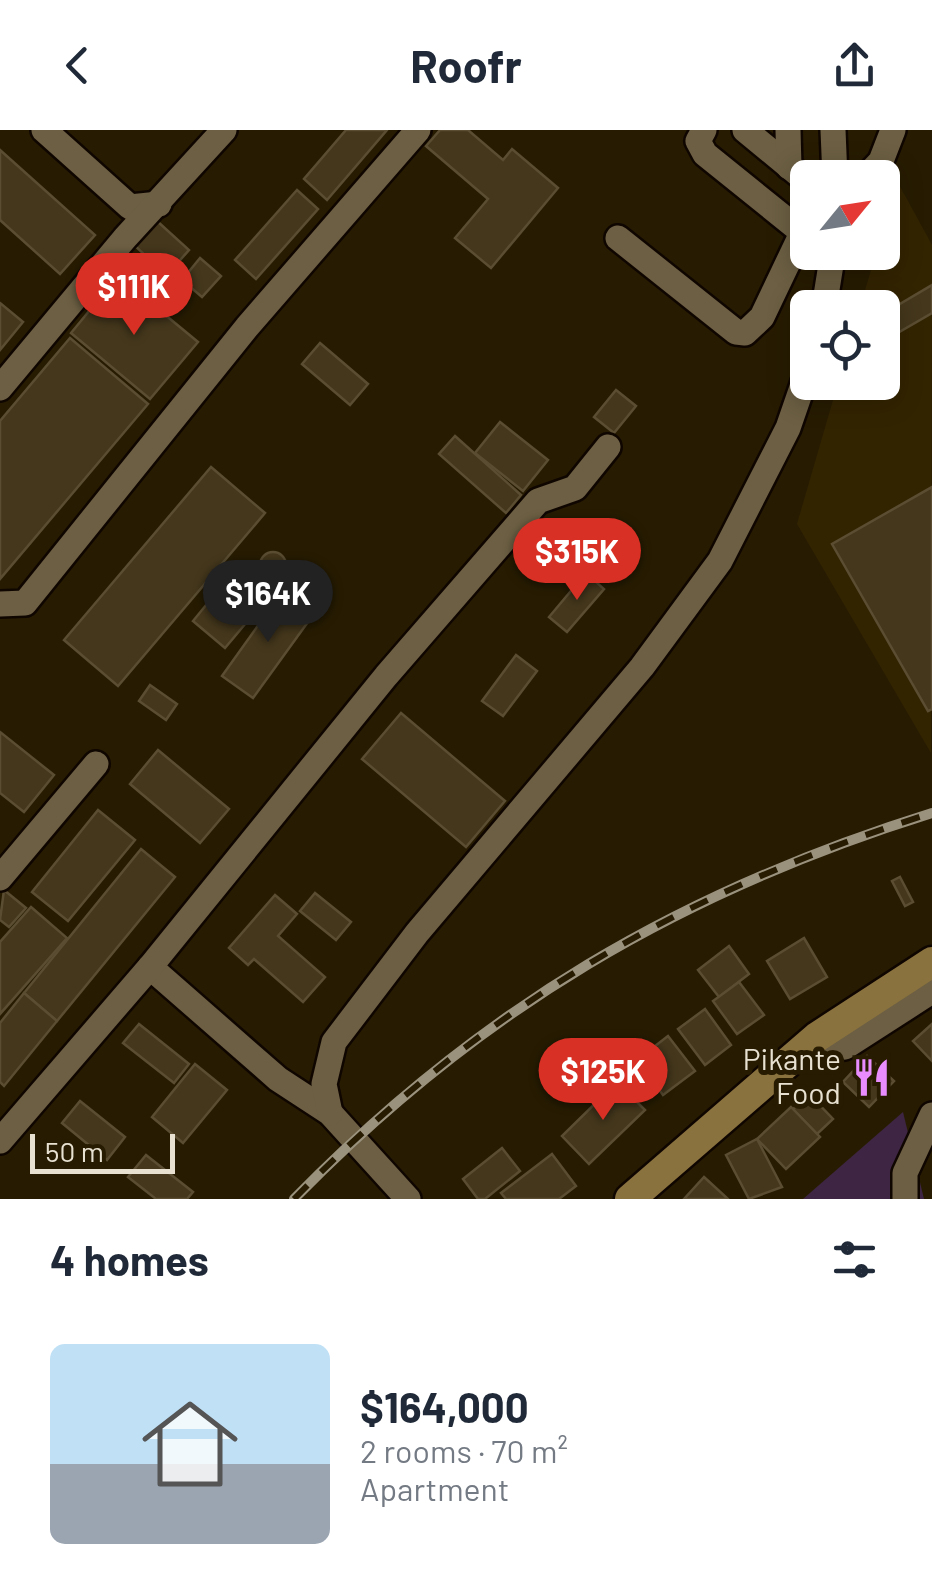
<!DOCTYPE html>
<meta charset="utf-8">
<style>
:root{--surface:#fff;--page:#f2f2f3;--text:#1f2937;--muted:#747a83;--line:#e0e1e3;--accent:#d93025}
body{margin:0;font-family:Barlow,sans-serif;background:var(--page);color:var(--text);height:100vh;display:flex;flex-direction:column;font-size:38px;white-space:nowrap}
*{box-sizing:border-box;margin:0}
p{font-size:32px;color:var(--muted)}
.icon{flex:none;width:55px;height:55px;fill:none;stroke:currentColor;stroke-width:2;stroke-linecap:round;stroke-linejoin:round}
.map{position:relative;height:1069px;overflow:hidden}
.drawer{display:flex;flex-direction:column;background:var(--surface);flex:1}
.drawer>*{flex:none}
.needle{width:65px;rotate:60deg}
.fabs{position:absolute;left:790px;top:30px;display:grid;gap:20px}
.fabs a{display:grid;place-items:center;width:110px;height:110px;border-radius:15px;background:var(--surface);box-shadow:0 5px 25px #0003;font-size:50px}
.scale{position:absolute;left:30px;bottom:25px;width:145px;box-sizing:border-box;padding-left:10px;border:5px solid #e8e1d1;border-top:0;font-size:28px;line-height:35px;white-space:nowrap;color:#e8e1d1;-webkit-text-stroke:8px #271c02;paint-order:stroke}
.price{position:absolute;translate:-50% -85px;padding:0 22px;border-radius:35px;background:var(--accent);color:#fff;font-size:32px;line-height:65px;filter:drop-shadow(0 2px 5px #0008)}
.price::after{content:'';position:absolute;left:50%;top:60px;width:30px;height:22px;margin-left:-15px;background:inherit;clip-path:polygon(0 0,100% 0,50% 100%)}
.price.active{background:#222;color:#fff}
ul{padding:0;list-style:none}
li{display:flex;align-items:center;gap:30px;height:250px;padding:0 50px}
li+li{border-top:2px solid var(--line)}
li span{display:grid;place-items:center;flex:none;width:280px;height:200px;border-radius:15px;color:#555}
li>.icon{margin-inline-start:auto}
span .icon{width:120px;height:120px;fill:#fffc;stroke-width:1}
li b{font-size:42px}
h2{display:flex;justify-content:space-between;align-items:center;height:120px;padding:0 50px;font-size:42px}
header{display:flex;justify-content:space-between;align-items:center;height:130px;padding:0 50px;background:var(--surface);font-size:45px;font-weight:700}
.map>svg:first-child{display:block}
</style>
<header><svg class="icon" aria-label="back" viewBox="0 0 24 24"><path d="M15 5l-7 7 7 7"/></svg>Roofr<svg class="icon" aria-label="share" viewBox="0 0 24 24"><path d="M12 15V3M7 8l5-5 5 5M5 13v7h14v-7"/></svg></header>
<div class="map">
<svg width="932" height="1069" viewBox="0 0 932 1069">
<rect width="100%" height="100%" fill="#271c02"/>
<path fill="#332400" d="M897 51 932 115 931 623 797 394 838 253 882 252V178L860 177 876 123 882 122 883 99Z"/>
<path fill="#3d2543" d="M903 982 924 1069H803Z"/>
<g fill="#44371c" stroke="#5a4d32" stroke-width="2.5">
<path d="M346 0H387L327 70 304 49Z"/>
<path d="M440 0H468L503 30 512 19 558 58 491 138 455 108 488 69 426 16Z"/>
<path d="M0 20 95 105 60 144 0 90Z"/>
<path d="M297 60 318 79 256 149 235 130Z"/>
<path d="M157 91 189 120 167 145 135 116Z"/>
<path d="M200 128 221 146 202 167 182 150Z"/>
<path d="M118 146 198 212 150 269 71 203Z"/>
<path d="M932 155V183L882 212 883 184Z"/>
<path d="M0 173 23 192 0 220Z"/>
<path d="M70 208 148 274 0 449V291Z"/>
<path d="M320 213 368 254 350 275 302 234Z"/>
<path d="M616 260 636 276 614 303 594 287Z"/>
<path d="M500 292 548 330 523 361 475 323Z"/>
<path d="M455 306 521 365 506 383 439 324Z"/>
<path d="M211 337 265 383 118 556 64 510Z"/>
<path d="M932 357V579L928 581 832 414Z"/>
<circle cx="273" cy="435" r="13"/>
<path d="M234 441 267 468 225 518 193 491Z"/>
<path d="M586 443 604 459 567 502 549 487Z"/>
<path d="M282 462 313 485 253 568 222 546Z"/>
<path d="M516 525 537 541 503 586 482 571Z"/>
<path d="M150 555 177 574 166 590 139 571Z"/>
<path d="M401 583 505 671 466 717 362 629Z"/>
<path d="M0 602 54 645 24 682 0 663Z"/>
<path d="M158 620 229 679 200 713 130 654Z"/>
<path d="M98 680 135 710 68 791 32 762Z"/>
<path d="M141 719 175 747 57 891 24 863Z"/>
<path d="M900 747 913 772 905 776 892 751Z"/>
<path d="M4 760 26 778 9 797 0 790Z"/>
<path d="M315 763 351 792 336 810 300 781Z"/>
<path d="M275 765 297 784 278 806 325 847 303 872 254 829 248 835 229 818Z"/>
<path d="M31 777 67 808 0 884V812Z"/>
<path d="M804 808 827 847 790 869 767 831Z"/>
<path d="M729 816 749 844 719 867 698 840Z"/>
<path d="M739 852 764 885 737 904 713 871Z"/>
<path d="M24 863 57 891 4 956 0 952V893Z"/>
<path d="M705 879 731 915 705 935 678 899Z"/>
<path d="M139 894 189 934 174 953 123 913Z"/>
<path d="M932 894V931L913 911Z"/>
<path d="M668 906 695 941 663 965 637 930Z"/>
<path d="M867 926 894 951 869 977 843 952Z"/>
<path d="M195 934 227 960 183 1013 152 987Z"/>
<path d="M617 952 645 980 589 1034 562 1006Z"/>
<path d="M809 964 833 989 817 1004 793 979Z"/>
<path d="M80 971 125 1007 107 1030 62 993Z"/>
<path d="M791 977 820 1007 786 1039 757 1009Z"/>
<path d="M757 1009 782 1057 749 1069 726 1025Z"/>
<path d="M502 1018 520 1041 485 1069H478L463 1049Z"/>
<path d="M552 1024 576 1056 559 1069H506L501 1063Z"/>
<path d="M146 1025 193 1062 187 1069H156L128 1047Z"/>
<path d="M704 1047 728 1069H684Z"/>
</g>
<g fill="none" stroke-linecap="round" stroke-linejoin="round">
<defs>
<g id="minor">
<path d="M44 0 130 77 159 74"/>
<path d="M704 0 698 11 705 24 808 107"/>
<path d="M745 0 808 52"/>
<path d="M788 0 789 37"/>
<path d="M833 0 835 48"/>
<path d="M865 48 881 31 893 0"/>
<path d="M618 108 736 202 745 203 762 187 802 103"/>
<path d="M824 178 833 122"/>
<path d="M0 258 125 108 224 0"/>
<path d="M0 474 25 473 247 197 418 0"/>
<path d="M0 748 96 634"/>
<path d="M150 837 278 949 330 983 408 1069"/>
<path d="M817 907 833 918 845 917 932 861"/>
<path d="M330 983 324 954 334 912 417 803 642 537 720 431 788 298 808 240"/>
<path d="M0 1011 150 837 386 546 538 371 575 358 608 317"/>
<path d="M905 1069V1043L932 985"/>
</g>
<path id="major" d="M630 1069 817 907 932 832"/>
</defs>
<use href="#minor" stroke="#100600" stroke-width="30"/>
<use href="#major" stroke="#100600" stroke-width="35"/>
<use href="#minor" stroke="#6c5f43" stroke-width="25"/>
<use href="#major" stroke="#8a723e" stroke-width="30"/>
<defs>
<path id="rail" d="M294 1069C480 879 679 762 932 683"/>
</defs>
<use href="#rail" stroke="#9b927e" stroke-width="10"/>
<use href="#rail" stroke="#271c02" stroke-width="6" stroke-dasharray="19" stroke-linecap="butt"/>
</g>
<defs>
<symbol id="restaurant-bare" viewBox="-9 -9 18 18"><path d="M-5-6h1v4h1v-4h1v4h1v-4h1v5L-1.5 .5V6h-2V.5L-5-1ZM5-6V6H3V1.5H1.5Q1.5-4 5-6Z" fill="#e98dfe" stroke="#271c02" stroke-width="2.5" paint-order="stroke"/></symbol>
</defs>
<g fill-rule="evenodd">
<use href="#restaurant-bare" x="844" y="920" width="55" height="55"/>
</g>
<g text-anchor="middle" stroke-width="10" stroke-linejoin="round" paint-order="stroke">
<g font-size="30" fill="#e8e1d1" stroke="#271c02" text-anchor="end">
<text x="841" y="940">Pikante<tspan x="841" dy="34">Food</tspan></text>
</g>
</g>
</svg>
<div class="fabs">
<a><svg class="needle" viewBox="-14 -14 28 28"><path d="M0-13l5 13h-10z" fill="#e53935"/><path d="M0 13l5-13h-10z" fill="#747a83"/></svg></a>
<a><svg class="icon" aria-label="locate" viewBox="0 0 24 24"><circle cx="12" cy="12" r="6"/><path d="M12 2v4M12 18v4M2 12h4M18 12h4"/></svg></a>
</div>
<div class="scale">50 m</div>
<b class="price" style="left:134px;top:208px">$111K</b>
<b class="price" style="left:577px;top:473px">$315K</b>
<b class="price active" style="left:268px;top:515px">$164K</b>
<b class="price" style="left:603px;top:993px">$125K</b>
</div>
<section class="drawer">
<h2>4 homes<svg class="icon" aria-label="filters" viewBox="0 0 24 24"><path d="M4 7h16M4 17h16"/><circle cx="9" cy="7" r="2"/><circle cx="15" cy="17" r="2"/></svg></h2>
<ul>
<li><span style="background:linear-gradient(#bfe0f5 60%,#9aa5b1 0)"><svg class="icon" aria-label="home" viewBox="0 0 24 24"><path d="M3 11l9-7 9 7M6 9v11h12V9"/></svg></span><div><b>$164,000</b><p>2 rooms · 70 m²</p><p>Apartment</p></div></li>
</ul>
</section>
